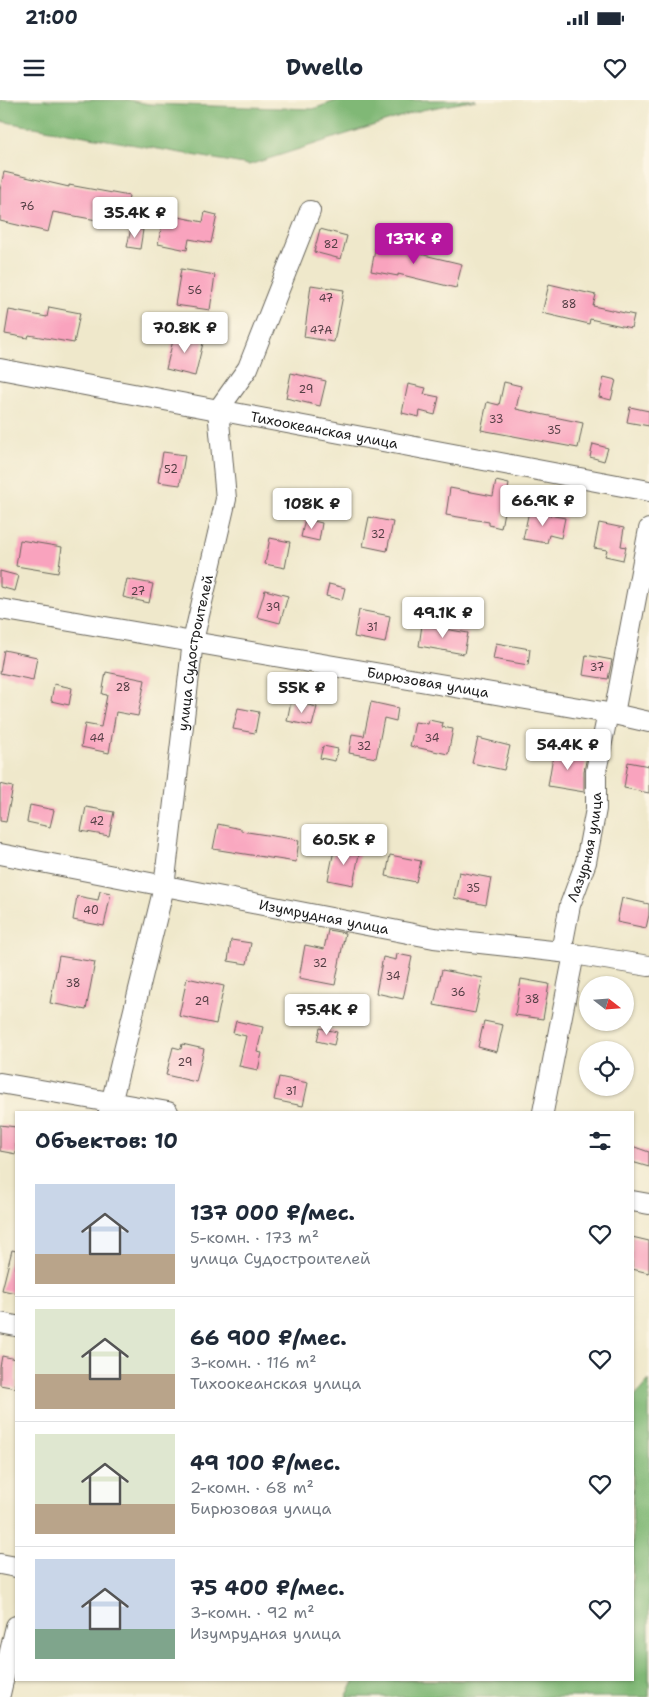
<!DOCTYPE html>
<html lang="ru">
<meta charset="utf-8">
<style>
:root{--surface:#fff;--page:#f6f6f7;--text:#1f2937;--muted:#747a83;--line:#e0e1e3;--accent:#b5179e}
body{margin:0;font-family:"Shantell Sans",sans-serif;background:var(--page);color:var(--text);height:100vh;display:flex;flex-direction:column;font-size:19px;white-space:nowrap}
*{box-sizing:border-box;margin:0}
p{font-size:16px;color:var(--muted)}
.icon{flex:none;width:28px;height:28px;fill:none;stroke:currentColor;stroke-width:2;stroke-linecap:round;stroke-linejoin:round}
.map{position:relative;flex:1;overflow:hidden}
.sheet{position:absolute;left:15px;top:1011px;width:619px;height:570px;display:flex;flex-direction:column;background:var(--surface);border-radius:0px;box-shadow:0 1px 4px #0004}
.sheet>*{flex:none}
.needle{width:32px;rotate:107deg}
.controls{position:absolute;left:579px;top:876px;display:grid;gap:10px}
.controls a{display:grid;place-items:center;width:55px;height:55px;border-radius:50%;background:var(--surface);box-shadow:0 1px 4px #0004;font-size:25px}
.price{position:absolute;translate:-50% -42px;padding:0 11px;border-radius:5px;background:#fff;color:#222;font-size:16px;line-height:32px;filter:drop-shadow(0 1px 2px #0008)}
.price::after{content:'';position:absolute;left:50%;top:30px;width:15px;height:11px;margin-left:-8px;background:inherit;clip-path:polygon(0 0,100% 0,50% 100%)}
.price.active{background:var(--accent);color:#fff}
ul{padding:0;list-style:none}
li{display:flex;align-items:center;gap:15px;height:125px;padding:0 20px}
li+li{border-top:1px solid var(--line)}
li span{display:grid;place-items:center;flex:none;width:140px;height:100px;border-radius:0px;color:#555}
li>.icon{margin-inline-start:auto}
span .icon{width:60px;height:60px;fill:#fffc;stroke-width:1}
li b{font-size:21px}
h2{display:flex;justify-content:space-between;align-items:center;height:60px;padding:0 20px;font-size:21px}
.status{display:flex;justify-content:space-between;align-items:center;height:35px;padding:0 25px;background:var(--surface);direction:ltr}
.status svg{height:14px;fill:currentColor}
header{display:flex;justify-content:space-between;align-items:center;height:65px;padding:0 20px;background:var(--surface);font-size:22px;font-weight:700}
.map>svg:first-child{display:block}
</style>
<div class="status"><b>21:00</b><svg viewBox="0 0 49 12"><path d="M0 12V9h3v3zM5 12V6h3v6zM10 12V3h3v9zM15 12V0h3v12zM26 1h20v11H26zM47 4h2v5h-2z"/></svg></div>
<header><svg class="icon" aria-label="menu" viewBox="0 0 24 24"><path d="M4 6h16M4 12h16M4 18h16"/></svg>Dwello<svg class="icon" aria-label="heart" viewBox="0 0 24 24"><path d="M12 20l-8-8c-3-5 5-10 8-4 3-6 11-1 8 4z"/></svg></header>
<div class="map">
<svg width="649" height="1597" viewBox="0 0 649 1597">
<rect width="100%" height="100%" fill="#fcf5e5"/>
<filter id="ink" filterUnits="userSpaceOnUse"><feTurbulence type="fractalNoise" baseFrequency=".02" numOctaves="2"/><feDisplacementMap in="SourceGraphic" scale="10" xChannelSelector="R" yChannelSelector="G"/><feConvolveMatrix kernelMatrix="1 2 1 2 8 2 1 2 1" color-interpolation-filters="sRGB"/></filter>
<filter id="wash" filterUnits="userSpaceOnUse"><feTurbulence type="fractalNoise" baseFrequency=".0096" numOctaves="4" result="noise"/><feDisplacementMap in="SourceGraphic" scale="20" xChannelSelector="R" yChannelSelector="G"/><feGaussianBlur stdDeviation="1.12" result="paint"/><feColorMatrix in="noise" values="0 0 0 0 0 0 0 0 0 0 0 0 0 0 0 0 0 1.4 0 .05"/><feComposite in="paint" operator="in"/></filter>
<g filter="url(#wash)">
<rect width="100%" height="100%" fill="#efe8cb"/>
<g fill="#80b876" stroke="#4e6a49">
<path d="M0 0H128L149 4 313 9 338 0H476L422 10 249 65 0 21Z"/>
<path d="M649 1280V1597H346L355 1580H632L633 1298Z"/>
</g>
<g id="blocks">
<g fill="#f9a3be">
<path d="M4 72 69 87V85L129 96 124 125 53 112 48 132 0 121V90Z"/>
<path d="M205 112 217 115 211 143 189 139 187 150 158 144 164 114 203 122Z"/>
<path d="M131 128 143 130 140 149 127 147Z"/>
<path d="M320 129 347 136 341 159 314 152Z"/>
<path d="M377 140 404 145 403 150 462 164 456 188 398 174V176L371 171Z"/>
<path d="M181 169 215 175 210 210 175 205Z"/>
<path d="M549 184 596 195 593 206 634 215 631 228 590 219 589 224 542 213Z"/>
<path d="M311 185 344 190 334 242 304 237Z"/>
<path d="M49 207 80 213 74 243 29 235 28 238 5 234 9 210 47 217Z"/>
<path d="M175 232 204 239 195 276 166 269Z"/>
<path d="M291 273 326 281 320 306 286 298Z"/>
<path d="M604 277 616 280 611 300 599 297Z"/>
<path d="M504 282 521 286 516 309 583 323 578 348 481 330 487 302 499 305Z"/>
<path d="M408 284 426 288 424 294 439 297 435 315 420 311 419 317 402 313Z"/>
<path d="M630 307 649 311V326L627 322Z"/>
<path d="M593 344 608 348 604 361 590 357Z"/>
<path d="M163 352 185 355 180 385 158 382Z"/>
<path d="M496 381 509 384 501 428 489 425V422L446 415 450 388 493 396Z"/>
<path d="M529 411 565 418 561 438 549 435 547 443 523 439Z"/>
<path d="M369 417 393 422 387 451 363 446Z"/>
<path d="M305 419 322 423 319 441 301 437Z"/>
<path d="M599 423 624 428 621 446 626 447 623 460 605 456 607 450 594 448Z"/>
<path d="M270 438 290 442 285 468 265 464Z"/>
<path d="M20 440 62 447 58 473 16 466Z"/>
<path d="M0 471 19 476 15 491 0 487Z"/>
<path d="M127 479 153 484 149 503 123 497Z"/>
<path d="M329 484 345 488 342 500 326 496Z"/>
<path d="M265 490 288 496 280 523 257 517Z"/>
<path d="M359 510 390 516 385 543 354 537Z"/>
<path d="M422 525 468 533 464 554 419 546Z"/>
<path d="M496 543 530 549 528 565 493 559Z"/>
<path d="M4 550 37 557 33 580 0 573Z"/>
<path d="M586 555 612 560 608 579 583 575Z"/>
<path d="M106 572 145 580 138 616 116 612 109 653 81 647 85 624 101 627 107 595 102 594Z"/>
<path d="M54 584 72 588 69 605 51 601Z"/>
<path d="M291 601 317 607 312 626 287 621Z"/>
<path d="M371 602 398 608 396 621 384 618 376 658 349 653 352 634 364 636Z"/>
<path d="M238 608 259 612 255 633 233 629Z"/>
<path d="M429 620 443 623 442 627 453 629 448 654 410 646 415 622 428 624Z"/>
<path d="M478 638 510 646 504 670 472 663Z"/>
<path d="M323 646 338 649 335 661 320 658Z"/>
<path d="M554 650 587 656 584 671V692L548 686Z"/>
<path d="M628 662 649 666V693L624 688Z"/>
<path d="M0 684 13 687 6 722 0 721Z"/>
<path d="M30 705 54 710 50 727 27 722Z"/>
<path d="M86 707 114 712 109 736 81 731Z"/>
<path d="M218 724 241 729V731L299 740 296 762 213 749Z"/>
<path d="M346 746 360 749 353 785 328 780 334 750 345 752Z"/>
<path d="M390 755 421 761 416 782 386 776Z"/>
<path d="M459 772 491 778 486 805 454 798Z"/>
<path d="M100 791 111 793 104 826 73 820 77 796 98 800Z"/>
<path d="M622 798 649 804V815L646 828 617 822Z"/>
<path d="M328 830 345 833 335 885 299 878 305 845 324 849Z"/>
<path d="M231 840 251 843 247 864 228 861Z"/>
<path d="M397 854 412 857 403 899 376 893 383 857 396 860Z"/>
<path d="M59 856 95 862 86 910 50 903Z"/>
<path d="M442 870 483 878 475 913 434 905Z"/>
<path d="M187 878 224 886 216 924 179 916Z"/>
<path d="M521 879 549 884 543 919 515 915Z"/>
<path d="M236 921 263 927 257 952 262 953 258 970 239 966 246 936 233 933Z"/>
<path d="M484 921 503 925 497 952 478 947Z"/>
<path d="M320 928 337 932 334 945 317 941Z"/>
<path d="M182 944 204 949 196 982 166 975 173 947 181 949Z"/>
<path d="M279 977 308 983 303 1006 274 1000Z"/>
<path d="M0 1025 16 1027V1054L0 1051Z"/>
<path d="M632 1046 649 1052V1067L632 1062Z"/>
<path d="M632 1137 649 1141V1173L632 1169Z"/>
<path d="M12 1150 16 1151V1193L2 1190Z"/>
<path d="M2 1256 16 1259V1288L0 1285V1267Z"/>
</g>
</g>
</g>
<g filter="url(#ink)">
<use href="#blocks" fill-opacity="0" stroke="#666359" stroke-width="1"/>
<g fill="none" stroke-linecap="round" stroke-linejoin="round">
<defs>
<g id="minor">
<path id="s1" d="M0 269 649 391"/>
<path id="s2" d="M0 509 614 614 649 622"/>
<path d="M614 614 649 429"/>
<path id="s3" d="M0 754 434 838 561 852 649 866"/>
<path id="s4" d="M561 852 570 805 586 762 596 709V671L608 613"/>
<path d="M0 983 168 1012"/>
<path id="s5" d="M109 1012 164 787 193 541 226 399 218 310 248 268 310 111"/>
<path d="M543 1012 574 854"/>
<path d="M632 1101 649 1104"/>
<path d="M0 1223 16 1226"/>
<path d="M0 1464 16 1467"/>
<path d="M0 1594 16 1526"/>
</g>
</defs>
<use href="#minor" stroke="#666359" stroke-width="22"/>
<use href="#minor" stroke="#fff" stroke-width="20"/>
</g>
</g>
<g text-anchor="middle" stroke-width="4.5" stroke-linejoin="round" paint-order="stroke">
<g font-size="11" fill="#533e44">
<text x="27" y="110">76</text>
<text x="331" y="148">82</text>
<text x="195" y="194">56</text>
<text x="326" y="202">47</text>
<text x="569" y="208">88</text>
<text x="321" y="234">47А</text>
<text x="306" y="293">29</text>
<text x="496" y="323">33</text>
<text x="554" y="334">35</text>
<text x="171" y="373">52</text>
<text x="378" y="438">32</text>
<text x="138" y="495">27</text>
<text x="273" y="511">39</text>
<text x="372" y="531">31</text>
<text x="597" y="571">37</text>
<text x="123" y="591">28</text>
<text x="97" y="642">44</text>
<text x="432" y="642">34</text>
<text x="364" y="650">32</text>
<text x="97" y="725">42</text>
<text x="473" y="792">35</text>
<text x="91" y="814">40</text>
<text x="320" y="867">32</text>
<text x="393" y="880">34</text>
<text x="73" y="887">38</text>
<text x="458" y="896">36</text>
<text x="532" y="903">38</text>
<text x="202" y="905">29</text>
<text x="185" y="966">29</text>
<text x="291" y="995">31</text>
</g>
<g font-size="14" fill="#1c1c1c" stroke="#fcf5e5">
<text dy="5" stroke="none"><textPath href="#s1" startOffset="330">Тихоокеанская улица</textPath></text>
<text dy="5" stroke="none"><textPath href="#s5" startOffset="468">улица Судостроителей</textPath></text>
<text dy="5" stroke="none"><textPath href="#s2" startOffset="434">Бирюзовая улица</textPath></text>
<text dy="5" stroke="none"><textPath href="#s4" startOffset="108">Лазурная улица</textPath></text>
<text dy="5" stroke="none"><textPath href="#s3" startOffset="330">Изумрудная улица</textPath></text>
</g>
</g>
</svg>
<div class="controls">
<a><svg class="needle" viewBox="-14 -14 28 28"><path d="M0-13l5 13h-10z" fill="#e53935"/><path d="M0 13l5-13h-10z" fill="#747a83"/></svg></a>
<a><svg class="icon" aria-label="locate" viewBox="0 0 24 24"><circle cx="12" cy="12" r="6"/><path d="M12 2v4M12 18v4M2 12h4M18 12h4"/></svg></a>
</div>
<b class="price" style="left:135px;top:139px">35.4K ₽</b>
<b class="price active" style="left:414px;top:165px">137K ₽</b>
<b class="price" style="left:185px;top:254px">70.8K ₽</b>
<b class="price" style="left:543px;top:427px">66.9K ₽</b>
<b class="price" style="left:312px;top:430px">108K ₽</b>
<b class="price" style="left:443px;top:539px">49.1K ₽</b>
<b class="price" style="left:302px;top:614px">55K ₽</b>
<b class="price" style="left:568px;top:671px">54.4K ₽</b>
<b class="price" style="left:344px;top:766px">60.5K ₽</b>
<b class="price" style="left:327px;top:936px">75.4K ₽</b>
<section class="sheet">
<h2>Объектов: 10<svg class="icon" aria-label="filters" viewBox="0 0 24 24"><path d="M4 7h16M4 17h16"/><circle cx="9" cy="7" r="2"/><circle cx="15" cy="17" r="2"/></svg></h2>
<ul>
<li><span style="background:linear-gradient(#c9d6e8 70%,#b9a48a 0)"><svg class="icon" aria-label="home" viewBox="0 0 24 24"><path d="M3 11l9-7 9 7M6 9v11h12V9"/></svg></span><div><b>137 000 ₽/мес.</b><p>5-комн. · 173 m²</p><p>улица Судостроителей</p></div><svg class="icon" aria-label="heart" viewBox="0 0 24 24"><path d="M12 20l-8-8c-3-5 5-10 8-4 3-6 11-1 8 4z"/></svg></li>
<li><span style="background:linear-gradient(#dfe7d0 65%,#b9a48a 0)"><svg class="icon" aria-label="home" viewBox="0 0 24 24"><path d="M3 11l9-7 9 7M6 9v11h12V9"/></svg></span><div><b>66 900 ₽/мес.</b><p>3-комн. · 116 m²</p><p>Тихоокеанская улица</p></div><svg class="icon" aria-label="heart" viewBox="0 0 24 24"><path d="M12 20l-8-8c-3-5 5-10 8-4 3-6 11-1 8 4z"/></svg></li>
<li><span style="background:linear-gradient(#dfe7d0 70%,#b9a48a 0)"><svg class="icon" aria-label="home" viewBox="0 0 24 24"><path d="M3 11l9-7 9 7M6 9v11h12V9"/></svg></span><div><b>49 100 ₽/мес.</b><p>2-комн. · 68 m²</p><p>Бирюзовая улица</p></div><svg class="icon" aria-label="heart" viewBox="0 0 24 24"><path d="M12 20l-8-8c-3-5 5-10 8-4 3-6 11-1 8 4z"/></svg></li>
<li><span style="background:linear-gradient(#c9d6e8 70%,#7fa58c 0)"><svg class="icon" aria-label="home" viewBox="0 0 24 24"><path d="M3 11l9-7 9 7M6 9v11h12V9"/></svg></span><div><b>75 400 ₽/мес.</b><p>3-комн. · 92 m²</p><p>Изумрудная улица</p></div><svg class="icon" aria-label="heart" viewBox="0 0 24 24"><path d="M12 20l-8-8c-3-5 5-10 8-4 3-6 11-1 8 4z"/></svg></li>
</ul>
</section>
</div>
